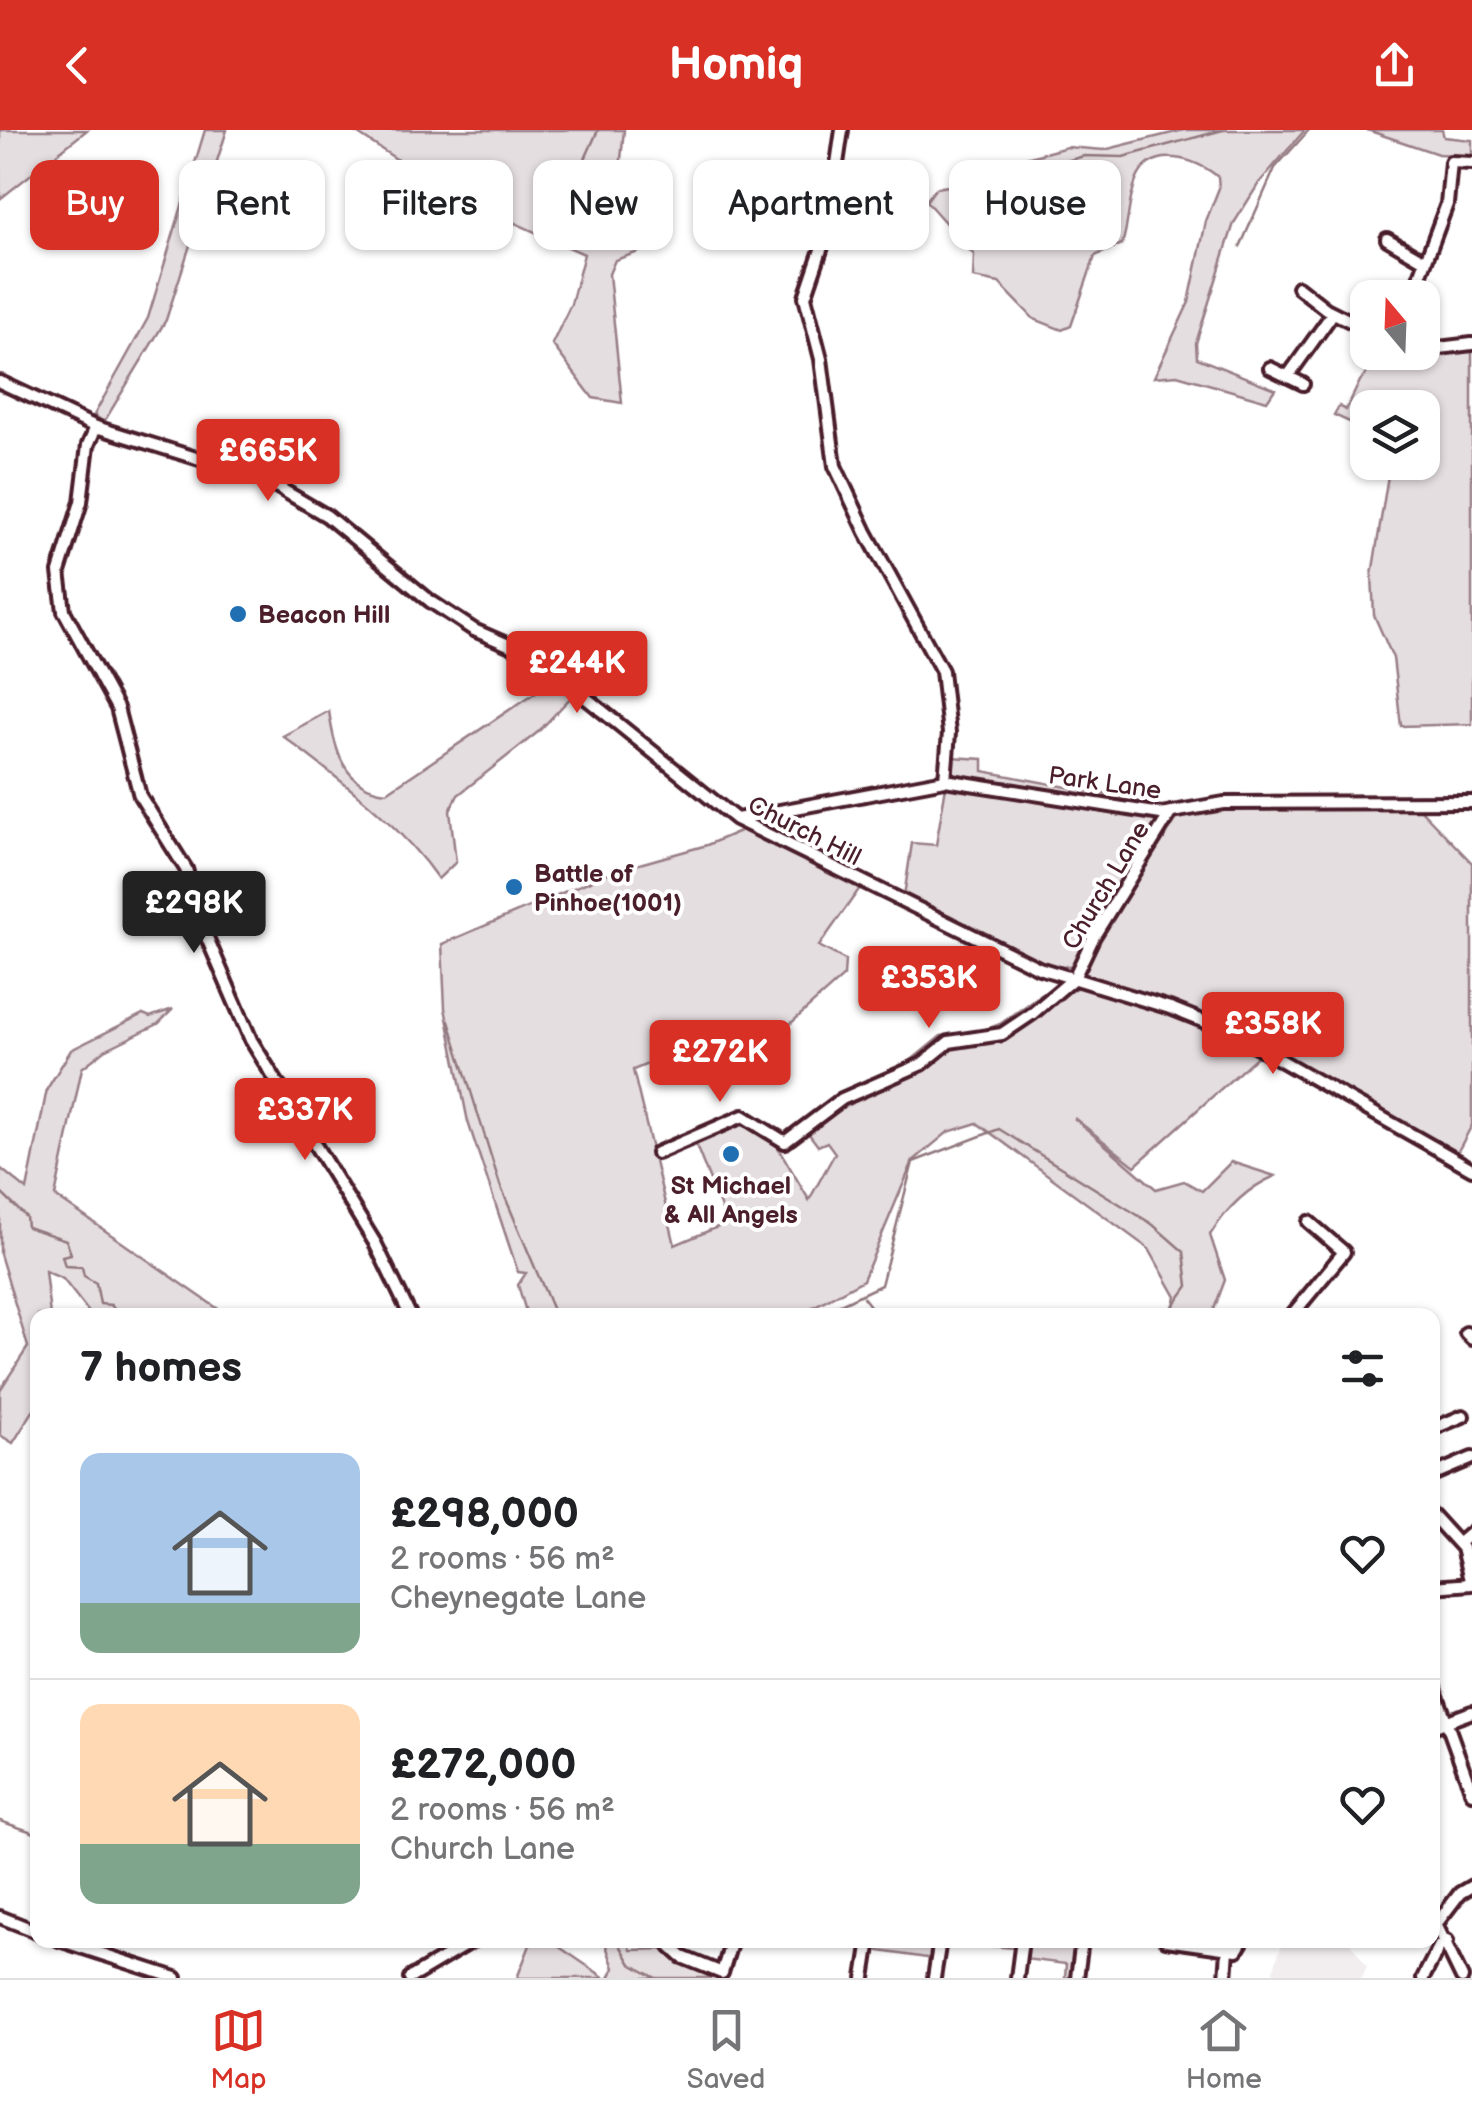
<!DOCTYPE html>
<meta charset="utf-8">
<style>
:root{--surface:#fff;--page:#f2f2f2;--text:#202124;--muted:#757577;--line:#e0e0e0;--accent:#d93025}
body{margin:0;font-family:"Balsamiq Sans",sans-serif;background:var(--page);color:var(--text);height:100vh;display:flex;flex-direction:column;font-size:38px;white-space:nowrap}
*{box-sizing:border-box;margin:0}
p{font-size:32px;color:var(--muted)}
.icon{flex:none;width:55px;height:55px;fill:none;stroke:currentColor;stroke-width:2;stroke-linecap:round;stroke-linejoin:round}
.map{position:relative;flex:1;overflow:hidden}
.sheet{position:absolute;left:30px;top:1178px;width:1410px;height:640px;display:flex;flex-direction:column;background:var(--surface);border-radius:20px;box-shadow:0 2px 8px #0004}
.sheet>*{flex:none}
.hud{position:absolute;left:30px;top:30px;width:1412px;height:90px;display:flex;gap:20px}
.needle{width:65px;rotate:341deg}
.fabs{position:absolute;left:1350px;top:150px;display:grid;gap:20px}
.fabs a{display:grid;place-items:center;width:90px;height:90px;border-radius:20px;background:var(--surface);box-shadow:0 2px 8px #0004;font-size:50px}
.price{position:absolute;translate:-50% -85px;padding:0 22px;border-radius:10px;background:var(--accent);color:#fff;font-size:32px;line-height:65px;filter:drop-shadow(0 2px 5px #0008)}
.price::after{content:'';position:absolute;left:50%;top:60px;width:30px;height:22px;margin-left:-15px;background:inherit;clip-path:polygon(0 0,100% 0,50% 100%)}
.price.active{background:#222;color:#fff}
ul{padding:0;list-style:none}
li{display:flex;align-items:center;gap:30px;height:250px;padding:0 50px}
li+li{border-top:2px solid var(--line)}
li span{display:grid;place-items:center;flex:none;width:280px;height:200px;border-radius:20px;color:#555}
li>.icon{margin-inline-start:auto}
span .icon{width:120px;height:120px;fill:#fffc;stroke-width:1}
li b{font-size:42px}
h2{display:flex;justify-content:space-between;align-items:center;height:120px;padding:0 50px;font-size:42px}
.chip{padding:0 35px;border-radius:20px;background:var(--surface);box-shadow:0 2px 8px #0004;font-size:35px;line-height:90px}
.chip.active{background:var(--accent);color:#fff}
header{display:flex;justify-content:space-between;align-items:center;height:130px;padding:0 50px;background:var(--accent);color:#fff;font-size:45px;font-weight:600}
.tab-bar{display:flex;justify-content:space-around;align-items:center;height:140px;border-top:2px solid var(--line);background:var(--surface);font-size:28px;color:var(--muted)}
.tab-bar a{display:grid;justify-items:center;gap:5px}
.tab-bar .active{color:var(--accent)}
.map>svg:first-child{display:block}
</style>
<header><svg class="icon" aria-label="back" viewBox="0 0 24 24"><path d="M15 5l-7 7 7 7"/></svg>Homiq<svg class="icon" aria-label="share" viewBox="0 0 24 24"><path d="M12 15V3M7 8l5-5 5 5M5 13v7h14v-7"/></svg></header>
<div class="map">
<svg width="1472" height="1848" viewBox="0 0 1472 1848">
<rect width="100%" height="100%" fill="#fff"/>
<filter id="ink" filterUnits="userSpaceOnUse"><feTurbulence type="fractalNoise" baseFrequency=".01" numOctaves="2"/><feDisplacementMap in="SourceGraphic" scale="20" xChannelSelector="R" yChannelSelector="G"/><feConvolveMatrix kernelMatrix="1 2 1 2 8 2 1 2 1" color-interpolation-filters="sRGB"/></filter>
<g filter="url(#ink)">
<path fill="#f2eeef" d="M1283 1810H1348L1367 1836 1362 1848H1271Z"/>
<g fill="#e5dee0" stroke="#987e86" stroke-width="2.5">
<path d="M0 0H87L0 69Z"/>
<path d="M205 0H227L166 190 104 292 94 285 148 188Z"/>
<path d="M352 0H624L617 68 633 94 639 122 615 130 609 144 622 273 593 268 552 214 571 174 584 124 448 63Z"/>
<path d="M1184 0H1305L1259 53 1234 93 1196 213 1197 228 1275 259 1267 271 1177 245 1154 247 1189 172 1206 91 1219 58 1218 47C1196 28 1151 14 1136 51 1128 70 1129 94 1122 114L1095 126 1071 196 1062 200 1034 189 999 153 973 148 974 125 926 71 936 58 967 53 1000 35 1067 17 1104 20Z"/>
<path d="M1367 0H1442L1444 7 1472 10V26L1438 24Z"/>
<path d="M1472 218V594L1401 596 1393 528 1374 485 1372 445 1390 333 1422 332V278H1368L1367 300 1334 285 1339 276 1346 280 1360 251 1384 223 1442 224Z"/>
<path d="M551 552 573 565 538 602 458 665 450 681 456 732 438 749C397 690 339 650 283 606L329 581C334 618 343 658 387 662Z"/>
<path d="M951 627 983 629V641L1146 672 1160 689 1155 706 1073 835C1034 848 941 786 904 766L912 713 936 715Z"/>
<path d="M1238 676H1417L1472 733V995L1457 1023 1408 1000 1249 904 1182 876 1083 843 1098 809 1178 687 1188 681Z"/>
<path d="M742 700 860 758 819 816 845 830 844 846 726 951 651 919 660 929 633 940 675 1115 727 1093 693 1008 743 986 775 1012 809 1070 835 1023 827 1012 818 1016 806 1000 855 965V957L898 941 941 906 979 902 1000 894 1061 851 1074 859 1080 856 1145 875 1261 923 1135 1036 1074 988 1156 1059 1184 1051 1202 1061 1231 1032 1275 1046C1247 1058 1226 1079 1210 1105L1225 1150 1213 1182 1219 1185H1171L1176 1167 1149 1119 977 993 948 1002 913 1031 863 1150 798 1185H527L518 1155 526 1143 518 1142 468 992 445 878 442 814 611 742 707 715Z"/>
<path d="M173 879 158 894 105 920 82 938 55 1066 227 1185H91L63 1149 45 1141 50 1185H38L37 1275 13 1313 0 1305V1260L28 1217 0 1124V1038L27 1060 47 959 71 920 143 884 150 887Z"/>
<path d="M532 1810H549L605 1848H517Z"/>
<path d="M604 1810H628L631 1820 664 1819 685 1834 721 1848H609L614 1838Z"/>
<path d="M880 1810H1017L1019 1813 1078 1810 1073 1848H1065L1066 1834 1024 1829 1025 1819 936 1811 934 1829 879 1821Z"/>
</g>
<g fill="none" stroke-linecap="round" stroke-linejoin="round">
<g stroke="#91787e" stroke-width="2.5">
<path d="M581 38 598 0"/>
<path d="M1031 41 1084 26 1123 27 1223 0"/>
<path d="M1240 117 1275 38 1309 0"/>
<path d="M449 891 500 1055 555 1185"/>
<path d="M0 1062 26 1087 27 1097 66 1110 71 1124 62 1126 65 1136 82 1137 84 1146 96 1153 100 1174 111 1175 119 1185"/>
<path d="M863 1167 877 1185"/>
<path d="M817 1185 881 1155 913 1032 999 999 1152 1094 1184 1122 1188 1156 1167 1185"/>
<path d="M0 1691 38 1704"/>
<path d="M383 1810H398"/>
<path d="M617 1810 631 1834 656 1848"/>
</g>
<defs>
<g id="minor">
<path d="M842 0 827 102 805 167 821 229 835 336 866 402 942 541 949 603 945 650"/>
<path d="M1387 109 1423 130"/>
<path d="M1298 157 1326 179 1368 200"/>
<path d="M1416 157 1447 74 1451 32 1472 33"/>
<path d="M1422 220 1472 214"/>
<path d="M1270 238 1303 254"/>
<path d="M1288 246 1333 183"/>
<path d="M0 252 96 297 264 349 327 386 430 471 474 500 534 526 736 689 1039 838 1170 878 1233 903 1472 1039"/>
<path d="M96 297 88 315 81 372 59 442 64 481 117 578 140 666 186 739 205 803 251 910 375 1113 410 1185"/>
<path d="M737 689 945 650 1161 684 1224 673 1472 672"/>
<path d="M657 1023 743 986 785 1012 842 969 922 934 949 912 1002 904 1033 883 1074 848 1094 806 1171 682"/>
<path d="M1292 1185 1344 1122 1309 1092"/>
<path d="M1466 1203 1472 1209"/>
<path d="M1432 1299 1463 1286"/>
<path d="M1432 1345 1472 1328"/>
<path d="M1432 1385 1462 1418 1471 1454"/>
<path d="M1459 1413 1472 1402"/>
<path d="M1432 1457 1472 1454"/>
<path d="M1432 1552 1472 1663"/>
<path d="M1432 1597 1472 1582"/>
<path d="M1432 1786 1462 1848"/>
<path d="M0 1787 38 1802"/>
<path d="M1437 1793 1460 1763 1472 1756"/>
<path d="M59 1810 176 1848"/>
<path d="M1166 1810 1237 1820 1243 1810"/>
<path d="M671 1817 682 1827 722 1843 732 1810"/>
<path d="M410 1848 474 1810"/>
<path d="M864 1848 870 1810"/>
<path d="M934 1848 940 1810"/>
<path d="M1017 1848 1022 1810"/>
<path d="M1077 1848 1082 1810"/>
<path d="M1226 1848 1228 1820"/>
<path d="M1423 1848 1440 1815 1447 1811"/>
</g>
</defs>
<use href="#minor" stroke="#4a1f2b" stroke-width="18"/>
<use href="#minor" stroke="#fff" stroke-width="10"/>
</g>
</g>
<g fill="#1f6fb2" stroke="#fff" stroke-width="4">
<circle cx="238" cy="484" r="10"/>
<circle cx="514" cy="757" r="10"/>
<circle cx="731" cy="1024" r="10"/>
</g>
<g text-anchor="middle" stroke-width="8" stroke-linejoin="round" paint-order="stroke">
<g font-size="25" font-weight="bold" fill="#4a1f2b" stroke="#fff" text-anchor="start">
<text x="258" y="493">Beacon Hill</text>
<text x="534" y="752">Battle of<tspan x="534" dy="29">Pinhoe(1001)</tspan></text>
<text x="731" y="1064" text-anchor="middle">St Michael<tspan x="731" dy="29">&amp; All Angels</tspan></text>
</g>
<g font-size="25" fill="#4a1f2b" stroke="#fff">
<text transform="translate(1105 652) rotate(8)" y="9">Park Lane</text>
<text transform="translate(805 700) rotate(27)" y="9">Church Hill</text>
<text transform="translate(1105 755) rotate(-59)" y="9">Church Lane</text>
</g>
</g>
</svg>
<div class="fabs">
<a><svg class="needle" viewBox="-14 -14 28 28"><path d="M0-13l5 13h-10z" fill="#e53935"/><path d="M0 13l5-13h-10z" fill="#757577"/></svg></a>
<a><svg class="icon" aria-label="layers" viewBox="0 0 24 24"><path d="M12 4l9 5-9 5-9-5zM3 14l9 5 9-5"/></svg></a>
</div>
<b class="price" style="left:268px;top:374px">£665K</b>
<b class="price" style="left:577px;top:586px">£244K</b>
<b class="price active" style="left:194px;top:826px">£298K</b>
<b class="price" style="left:929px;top:901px">£353K</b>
<b class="price" style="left:1273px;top:947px">£358K</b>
<b class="price" style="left:720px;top:975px">£272K</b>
<b class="price" style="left:305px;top:1033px">£337K</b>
<div class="hud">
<a class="chip active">Buy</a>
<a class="chip">Rent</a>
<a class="chip">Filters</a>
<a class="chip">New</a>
<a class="chip">Apartment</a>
<a class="chip">House</a>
</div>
<section class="sheet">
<h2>7 homes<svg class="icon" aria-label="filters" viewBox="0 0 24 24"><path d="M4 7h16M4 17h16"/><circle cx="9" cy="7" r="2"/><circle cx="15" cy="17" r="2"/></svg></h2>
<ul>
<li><span style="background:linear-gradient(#a9c7e8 75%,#7fa58c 0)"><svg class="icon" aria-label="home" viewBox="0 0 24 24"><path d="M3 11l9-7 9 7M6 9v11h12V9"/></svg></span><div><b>£298,000</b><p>2 rooms · 56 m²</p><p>Cheynegate Lane</p></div><svg class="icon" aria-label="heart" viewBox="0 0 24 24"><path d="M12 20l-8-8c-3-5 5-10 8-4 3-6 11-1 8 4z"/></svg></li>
<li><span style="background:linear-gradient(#ffd9b3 70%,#7fa58c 0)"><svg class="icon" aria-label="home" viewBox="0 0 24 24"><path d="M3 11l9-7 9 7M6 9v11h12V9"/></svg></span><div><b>£272,000</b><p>2 rooms · 56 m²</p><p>Church Lane</p></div><svg class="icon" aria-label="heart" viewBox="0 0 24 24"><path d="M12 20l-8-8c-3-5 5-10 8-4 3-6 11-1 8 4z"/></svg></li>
</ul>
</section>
</div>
<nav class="tab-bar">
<a class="active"><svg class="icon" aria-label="map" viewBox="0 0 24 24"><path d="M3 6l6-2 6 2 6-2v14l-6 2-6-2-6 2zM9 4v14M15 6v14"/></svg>Map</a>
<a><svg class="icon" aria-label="saved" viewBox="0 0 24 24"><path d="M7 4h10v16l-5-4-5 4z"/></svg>Saved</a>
<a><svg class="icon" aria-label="home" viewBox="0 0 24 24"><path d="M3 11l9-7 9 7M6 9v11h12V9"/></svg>Home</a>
</nav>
